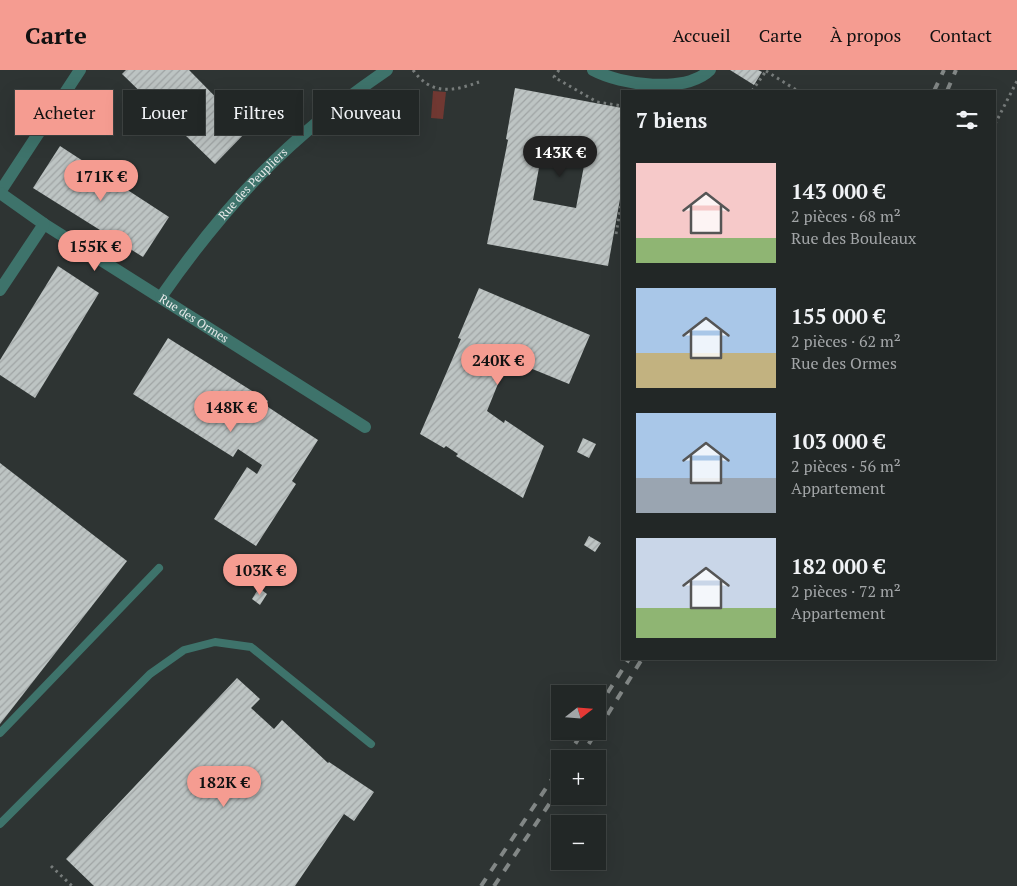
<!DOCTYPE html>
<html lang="fr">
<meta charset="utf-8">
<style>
:root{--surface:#222726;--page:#2a2f2e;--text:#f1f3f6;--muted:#a2a5a7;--line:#3f4443;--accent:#f59c91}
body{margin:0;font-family:"PT Serif",serif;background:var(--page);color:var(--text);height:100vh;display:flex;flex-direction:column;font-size:19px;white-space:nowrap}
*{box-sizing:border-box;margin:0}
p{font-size:16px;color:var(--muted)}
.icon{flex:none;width:28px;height:28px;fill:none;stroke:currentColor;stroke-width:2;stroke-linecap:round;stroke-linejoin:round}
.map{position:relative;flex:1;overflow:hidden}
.sheet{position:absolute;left:621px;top:20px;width:375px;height:570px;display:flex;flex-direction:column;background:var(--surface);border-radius:0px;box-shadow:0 5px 20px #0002,0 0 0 1px var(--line)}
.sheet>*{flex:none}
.hud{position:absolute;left:15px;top:20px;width:475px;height:45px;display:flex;gap:10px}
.needle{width:32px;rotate:73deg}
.tools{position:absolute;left:551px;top:615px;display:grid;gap:10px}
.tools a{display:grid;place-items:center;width:55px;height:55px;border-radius:0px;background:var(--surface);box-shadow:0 5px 20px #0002,0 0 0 1px var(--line);font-size:25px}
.price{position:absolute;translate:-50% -42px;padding:0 11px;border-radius:18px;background:var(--accent);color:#111;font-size:16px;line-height:32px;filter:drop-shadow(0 1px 2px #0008)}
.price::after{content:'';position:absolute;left:50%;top:30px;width:15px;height:11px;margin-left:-8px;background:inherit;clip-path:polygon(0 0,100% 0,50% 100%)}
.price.selected{background:#222;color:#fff}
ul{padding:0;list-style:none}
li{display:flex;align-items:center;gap:15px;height:125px;padding:0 15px}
li span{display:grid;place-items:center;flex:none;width:140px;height:100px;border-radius:0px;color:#555}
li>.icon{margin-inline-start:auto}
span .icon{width:60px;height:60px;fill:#fffc;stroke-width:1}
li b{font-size:21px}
h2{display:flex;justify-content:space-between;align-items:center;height:60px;padding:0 15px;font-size:21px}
.tag{padding:0 18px;border-radius:0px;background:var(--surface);box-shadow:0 5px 20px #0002,0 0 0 1px var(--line);font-size:18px;line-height:45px}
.tag.selected{background:var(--accent);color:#111}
header{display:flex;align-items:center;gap:30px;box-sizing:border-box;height:70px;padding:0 25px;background:var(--accent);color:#111}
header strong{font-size:24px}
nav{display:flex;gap:28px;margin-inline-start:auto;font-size:18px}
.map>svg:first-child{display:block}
</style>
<header>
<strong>Carte</strong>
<nav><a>Accueil</a><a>Carte</a><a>À propos</a><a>Contact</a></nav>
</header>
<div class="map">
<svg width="1017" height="816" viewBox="0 0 1017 816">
<defs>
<pattern id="building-hatch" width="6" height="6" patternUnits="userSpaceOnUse" patternTransform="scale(1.25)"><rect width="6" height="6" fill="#bdc4c3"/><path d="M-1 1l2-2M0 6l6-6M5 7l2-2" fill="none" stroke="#9fa4a4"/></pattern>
</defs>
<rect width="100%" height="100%" fill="#2e3433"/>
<path fill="#703832" d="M433 21 446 22 443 49 431 48Z"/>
<g fill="url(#building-hatch)" fill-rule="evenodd">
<path d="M126 0H189L248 60 215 94 122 4Z"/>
<path d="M730 0H758L762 2 754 15Z"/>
<path d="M515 18 622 38V118L608 196 487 174 508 70 506 69ZM543 76 586 85 576 138 533 130Z"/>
<path d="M28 38 39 45 29 59 18 52Z"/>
<path d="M60 76 169 147 143 187 33 118Z"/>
<path d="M58 196 99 223 35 328 0 305V290Z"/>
<path d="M479 218 590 265 569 314 508 289 487 341 504 353 505 350 544 376 523 428 456 386 458 384 446 376 444 378 420 364 461 269 458 268Z"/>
<path d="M168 268 268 331 265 335 318 370 292 411 296 414 256 476 214 449 247 397 257 404 262 395 238 379 233 387 133 324Z"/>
<path d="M583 368 596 374 589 388 577 382Z"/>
<path d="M0 393 127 491 0 654Z"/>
<path d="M589 466 601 473 595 482 584 475Z"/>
<path d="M259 518 267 524 260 535 252 529Z"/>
<path d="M237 608 260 629 251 638 274 659 282 650 328 693 329 692 374 722 354 751 344 744 295 816H94L66 789Z"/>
</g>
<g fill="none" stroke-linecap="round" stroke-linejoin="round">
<g stroke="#777c7b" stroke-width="3" stroke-dasharray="2.5 4" stroke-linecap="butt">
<path d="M413 0C431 25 452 22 479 12"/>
<path d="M559 0 554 7 597 32 622 36"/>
<path d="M766 1 798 21"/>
<path d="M752 21 766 1"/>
<path d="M995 54 1017 11"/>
<path d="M616 164 622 129"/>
<path d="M51 796 72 816"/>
</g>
<g stroke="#3e736b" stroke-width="8">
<path d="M0 663 159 498"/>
<path d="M0 754 150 604 184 580 215 572 251 577 371 674"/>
</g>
<g stroke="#3e736b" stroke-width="12">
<path d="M593 0C621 15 685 24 710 0"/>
<path d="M0 122 80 0"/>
<path id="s1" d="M0 123 44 154 365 357"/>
<path d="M0 220 44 154"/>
<path id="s2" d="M161 227C228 131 290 66 387 0"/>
</g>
<g stroke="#828786" stroke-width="4" stroke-dasharray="9 9" stroke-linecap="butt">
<path d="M934 21 944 0"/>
<path d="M947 21 956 0"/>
<path d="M598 638 629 589"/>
<path d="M598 660 642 589"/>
<path d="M566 689 583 661"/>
<path d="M579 689 597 661"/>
<path d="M481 816 560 697"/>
<path d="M494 816 560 718"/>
</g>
</g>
<g text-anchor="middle" stroke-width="5" stroke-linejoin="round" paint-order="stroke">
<g font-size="12" fill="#e6e9e9" stroke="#2e3433">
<text dy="4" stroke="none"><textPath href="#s2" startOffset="146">Rue des Peupliers</textPath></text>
<text dy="4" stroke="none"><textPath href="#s1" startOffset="231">Rue des Ormes</textPath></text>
</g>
</g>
</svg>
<div class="tools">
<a><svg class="needle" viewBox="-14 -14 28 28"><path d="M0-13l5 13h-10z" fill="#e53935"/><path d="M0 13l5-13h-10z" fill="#a2a5a7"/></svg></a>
<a>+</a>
<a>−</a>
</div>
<b class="price selected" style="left:560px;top:108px">143K €</b>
<b class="price" style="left:101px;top:132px">171K €</b>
<b class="price" style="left:95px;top:202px">155K €</b>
<b class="price" style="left:498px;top:316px">240K €</b>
<b class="price" style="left:231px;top:363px">148K €</b>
<b class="price" style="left:260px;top:526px">103K €</b>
<b class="price" style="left:224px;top:738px">182K €</b>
<div class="hud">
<a class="tag selected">Acheter</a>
<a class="tag">Louer</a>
<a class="tag">Filtres</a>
<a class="tag">Nouveau</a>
</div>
<section class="sheet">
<h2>7 biens<svg class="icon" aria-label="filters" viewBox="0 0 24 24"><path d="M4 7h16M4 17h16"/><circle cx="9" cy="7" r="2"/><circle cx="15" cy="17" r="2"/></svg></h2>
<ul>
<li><span style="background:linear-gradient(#f6c9c9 75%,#8fb573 0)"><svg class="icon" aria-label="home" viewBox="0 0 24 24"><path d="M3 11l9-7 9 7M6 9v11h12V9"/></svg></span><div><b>143 000 €</b><p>2 pièces · 68 m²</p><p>Rue des Bouleaux</p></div></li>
<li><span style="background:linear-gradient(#a9c7e8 65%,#c2b280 0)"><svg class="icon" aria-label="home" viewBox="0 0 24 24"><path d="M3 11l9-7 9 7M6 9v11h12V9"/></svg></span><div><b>155 000 €</b><p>2 pièces · 62 m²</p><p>Rue des Ormes</p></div></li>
<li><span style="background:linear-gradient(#a9c7e8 65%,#9aa5b1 0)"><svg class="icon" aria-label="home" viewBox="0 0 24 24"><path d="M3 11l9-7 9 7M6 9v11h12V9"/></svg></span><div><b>103 000 €</b><p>2 pièces · 56 m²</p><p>Appartement</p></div></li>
<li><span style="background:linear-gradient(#c9d6e8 70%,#8fb573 0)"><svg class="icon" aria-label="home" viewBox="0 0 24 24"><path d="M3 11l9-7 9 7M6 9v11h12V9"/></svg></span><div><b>182 000 €</b><p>2 pièces · 72 m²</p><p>Appartement</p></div></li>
</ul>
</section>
</div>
